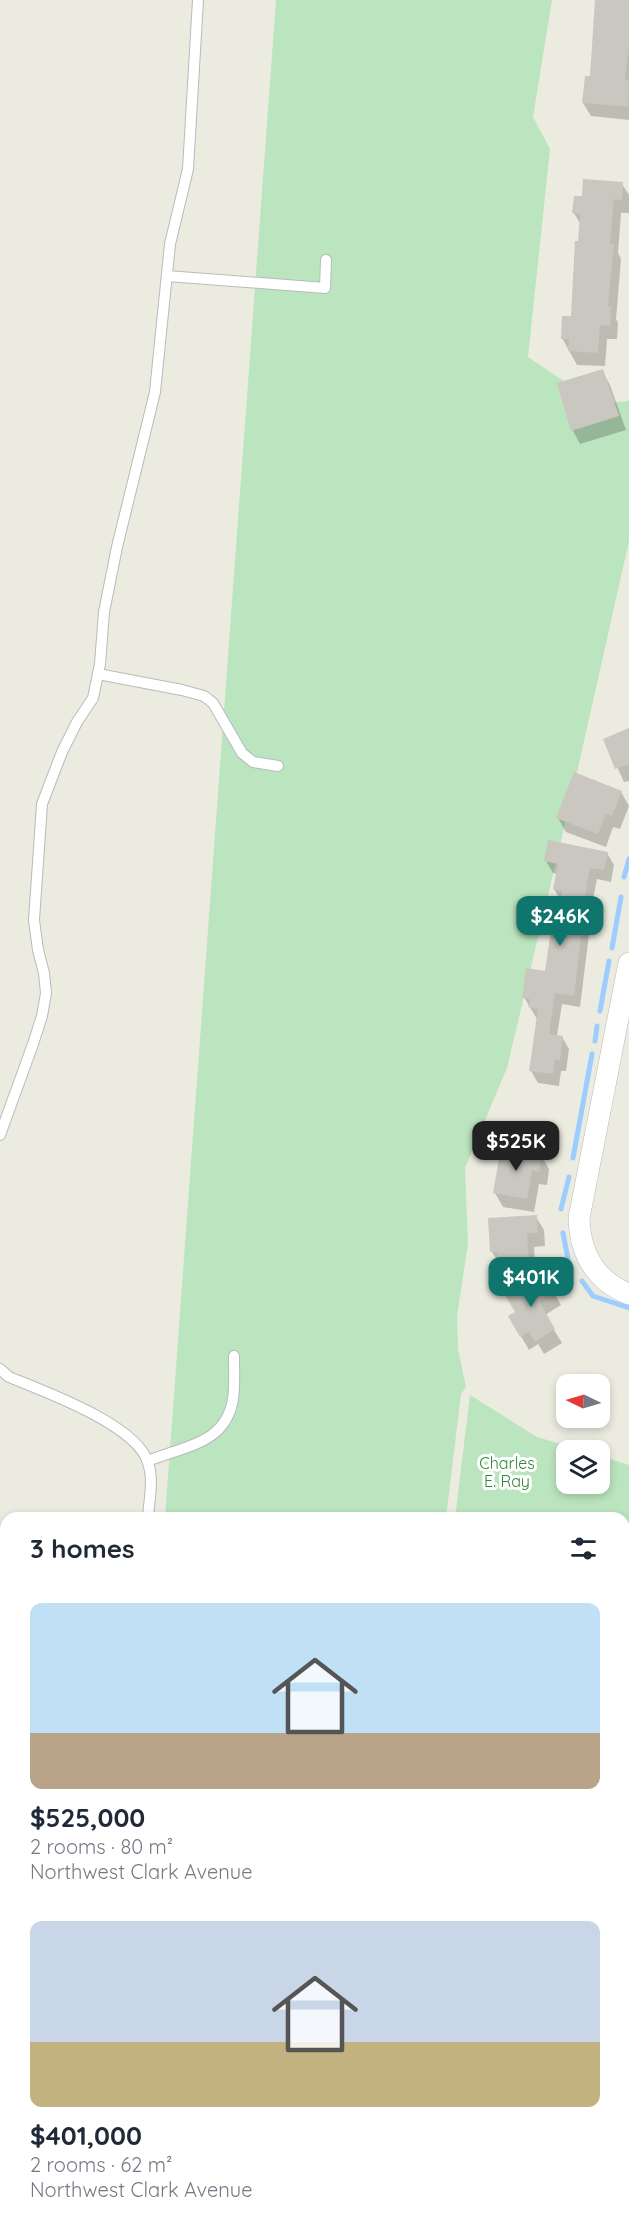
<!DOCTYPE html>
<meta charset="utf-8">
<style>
:root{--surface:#fff;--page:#f6f6f7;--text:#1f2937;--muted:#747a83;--accent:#0f766e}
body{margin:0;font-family:Quicksand,sans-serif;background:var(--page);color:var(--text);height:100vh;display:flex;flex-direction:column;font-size:22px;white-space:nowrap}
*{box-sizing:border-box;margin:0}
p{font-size:20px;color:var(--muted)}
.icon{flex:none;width:33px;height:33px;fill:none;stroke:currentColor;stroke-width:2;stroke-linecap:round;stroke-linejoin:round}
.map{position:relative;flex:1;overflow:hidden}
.panel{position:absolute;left:0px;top:1512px;width:630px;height:722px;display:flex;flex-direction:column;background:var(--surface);border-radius:18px 18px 0 0;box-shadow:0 3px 9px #0003}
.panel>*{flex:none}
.needle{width:39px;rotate:275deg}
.buttons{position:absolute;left:556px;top:1374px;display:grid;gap:12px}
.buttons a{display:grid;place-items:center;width:54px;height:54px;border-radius:12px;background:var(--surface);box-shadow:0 3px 9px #0003;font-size:30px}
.price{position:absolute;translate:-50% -51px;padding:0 14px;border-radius:12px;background:var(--accent);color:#fff;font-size:20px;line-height:39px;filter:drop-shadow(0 2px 3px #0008)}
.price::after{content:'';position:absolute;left:50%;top:36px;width:18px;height:14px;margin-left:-9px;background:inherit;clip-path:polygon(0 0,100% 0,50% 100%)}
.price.on{background:#222;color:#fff}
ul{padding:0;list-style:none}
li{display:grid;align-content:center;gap:12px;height:318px;padding:0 30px}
li span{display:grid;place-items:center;height:186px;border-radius:12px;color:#555}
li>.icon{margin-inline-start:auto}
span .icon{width:108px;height:108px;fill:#fffc;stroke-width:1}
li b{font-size:26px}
h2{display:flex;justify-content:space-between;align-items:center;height:72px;padding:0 30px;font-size:26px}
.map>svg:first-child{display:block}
</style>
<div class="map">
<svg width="629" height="2233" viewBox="0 0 629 2233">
<rect width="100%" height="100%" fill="#ecebe0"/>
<g fill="#bbe5be">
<path d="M276 0H552L533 117 550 149 528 357 598 404 629 401V541L573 790 507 1068 465 1168 468 1244 457 1316 458 1349 466 1387 461 1394 446 1518H165Z"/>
<path d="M470 1395 537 1437 581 1450H567V1484H600V1456L629 1465V2138L624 2162V1518H455Z"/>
<path d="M629 2184V2217L626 2233H529L500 2228H624V2208Z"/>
<path d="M107 2228H347L360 2229 359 2233H106Z"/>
</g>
<g fill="#0003">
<path d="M596 0H629V120L591 116 583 103 591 78Z"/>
<path d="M622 184 629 195V213H621L618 253 621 259 616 319 618 323 617 339H607L605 366 577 365 562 338 572 318 580 243 581 225 574 213 584 198Z"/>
<path d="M602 371 610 385 626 430 580 444 573 431 559 384Z"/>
<path d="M629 733V781L624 782 605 740Z"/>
<path d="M621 792 629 806 620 829 613 827 606 847 566 832 558 818Z"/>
<path d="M607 853 614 865 611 882 597 879 588 924 590 926 580 1007 562 1004 557 1036 562 1037 569 1049 566 1071H561L559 1086 538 1083 531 1071 537 1019 524 997 546 973 559 926 561 901 554 889 557 874 553 873 546 861Z"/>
<path d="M541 1155 549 1169 547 1185 539 1184 534 1212 503 1207 495 1193Z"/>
<path d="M536 1217 544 1230 545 1246 534 1247 536 1276 508 1277 492 1252Z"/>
<path d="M543 1274 561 1305 545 1315 562 1343 544 1354 538 1344 529 1350 510 1317 517 1313Z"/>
</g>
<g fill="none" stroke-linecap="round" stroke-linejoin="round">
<g stroke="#9dcdff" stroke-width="5">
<path d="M624 877 629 859"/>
<path d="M612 948 621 897"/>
<path d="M600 1011 609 961"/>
<path d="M595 1041 597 1026"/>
<path d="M573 1158 592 1054"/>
<path d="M561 1209 569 1177"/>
<path d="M563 1233 568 1259"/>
<path d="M582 1281 593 1296 629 1308"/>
</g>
</g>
<g fill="#c9c7bf">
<path d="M595 0H629V44L625 80H629L628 107 582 103 585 76H590Z"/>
<path d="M583 179 623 182 622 200 614 199 610 244H614L608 307H611L610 326 600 325 598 353 568 351 569 339H561L562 316H571L575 241H578L580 214 572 213 574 196H582Z"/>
<path d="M603 369 619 416 571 431 557 383Z"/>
<path d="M629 728V764L615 769 603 739Z"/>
<path d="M574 772 622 791 612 816 606 814 598 834 556 818Z"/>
<path d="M548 840 608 852 604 870 590 868 582 913H584L574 996 555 993 549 1034 563 1036 560 1060 555 1059 553 1074 529 1071 538 1009 528 1007 530 999 522 998 526 968 545 971 552 923 558 924 562 891 553 889 558 864 544 861Z"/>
<path d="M501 1147 542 1154 539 1172 532 1170 527 1199 493 1193Z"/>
<path d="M537 1215 538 1233H527L529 1262 498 1264 497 1252H490L488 1218Z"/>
<path d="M544 1272 555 1291 539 1301 555 1329 535 1342 529 1332 520 1337 508 1316 515 1312 505 1295Z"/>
</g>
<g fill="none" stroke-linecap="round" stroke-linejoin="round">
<defs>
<g id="lane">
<path d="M167 276 325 288 326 260"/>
<path d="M98 674 182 690 204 696 213 703 242 753 253 762 278 766"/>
<path d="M0 1135 33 1044 42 1016 46 993 44 973 38 950 34 920 42 804 62 752 77 722 93 698 100 664 104 612 117 547 155 392 170 244 188 169 198 0"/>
<path d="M0 1369 9 1377C43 1391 138 1425 148 1463 154 1480 149 1500 148 1518"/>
<path d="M148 1461C184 1446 226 1444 233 1399 235 1385 234 1370 234 1356"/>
<path d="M627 1817 629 1808"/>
<path d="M0 1956 6 1950"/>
<path d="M413 2228V2233"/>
</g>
<path id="street" d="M629 963 579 1218C580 1253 595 1281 629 1294"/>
<g id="secondary">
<path d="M0 2071 6 2077"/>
<path d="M441 2228 477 2233"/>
</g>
</defs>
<use href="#lane" stroke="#b8babf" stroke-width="12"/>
<use href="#street" stroke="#b8babf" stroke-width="22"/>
<use href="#secondary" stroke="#b6b9bf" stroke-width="30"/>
<use href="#lane" stroke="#fff" stroke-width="10"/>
<use href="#street" stroke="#fff" stroke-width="21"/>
<use href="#secondary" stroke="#fff" stroke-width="28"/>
</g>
<g text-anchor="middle" stroke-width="6" stroke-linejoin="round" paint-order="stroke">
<g font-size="16" fill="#33863d" stroke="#fff">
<text x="507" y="1469">Charles<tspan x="507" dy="18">E. Ray</tspan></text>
</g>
</g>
</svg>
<div class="buttons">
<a><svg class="needle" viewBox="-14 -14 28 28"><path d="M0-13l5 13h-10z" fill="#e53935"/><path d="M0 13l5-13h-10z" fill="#747a83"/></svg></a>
<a><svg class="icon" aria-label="layers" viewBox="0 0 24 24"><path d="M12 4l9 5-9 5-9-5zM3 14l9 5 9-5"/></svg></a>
</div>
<b class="price" style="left:560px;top:947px">$246K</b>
<b class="price on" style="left:516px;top:1172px">$525K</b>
<b class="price" style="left:531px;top:1308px">$401K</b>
<section class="panel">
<h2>3 homes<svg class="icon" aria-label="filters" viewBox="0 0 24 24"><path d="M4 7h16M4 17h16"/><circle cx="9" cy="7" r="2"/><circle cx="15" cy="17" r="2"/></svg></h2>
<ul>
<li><span style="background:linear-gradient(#bfe0f5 70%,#b9a48a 0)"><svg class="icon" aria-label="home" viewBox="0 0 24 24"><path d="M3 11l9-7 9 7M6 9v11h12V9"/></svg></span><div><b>$525,000</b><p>2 rooms · 80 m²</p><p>Northwest Clark Avenue</p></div></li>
<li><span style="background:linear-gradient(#c9d6e8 65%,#c2b280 0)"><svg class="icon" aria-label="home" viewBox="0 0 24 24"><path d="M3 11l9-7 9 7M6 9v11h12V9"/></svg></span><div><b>$401,000</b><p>2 rooms · 62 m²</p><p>Northwest Clark Avenue</p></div></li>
</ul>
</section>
</div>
